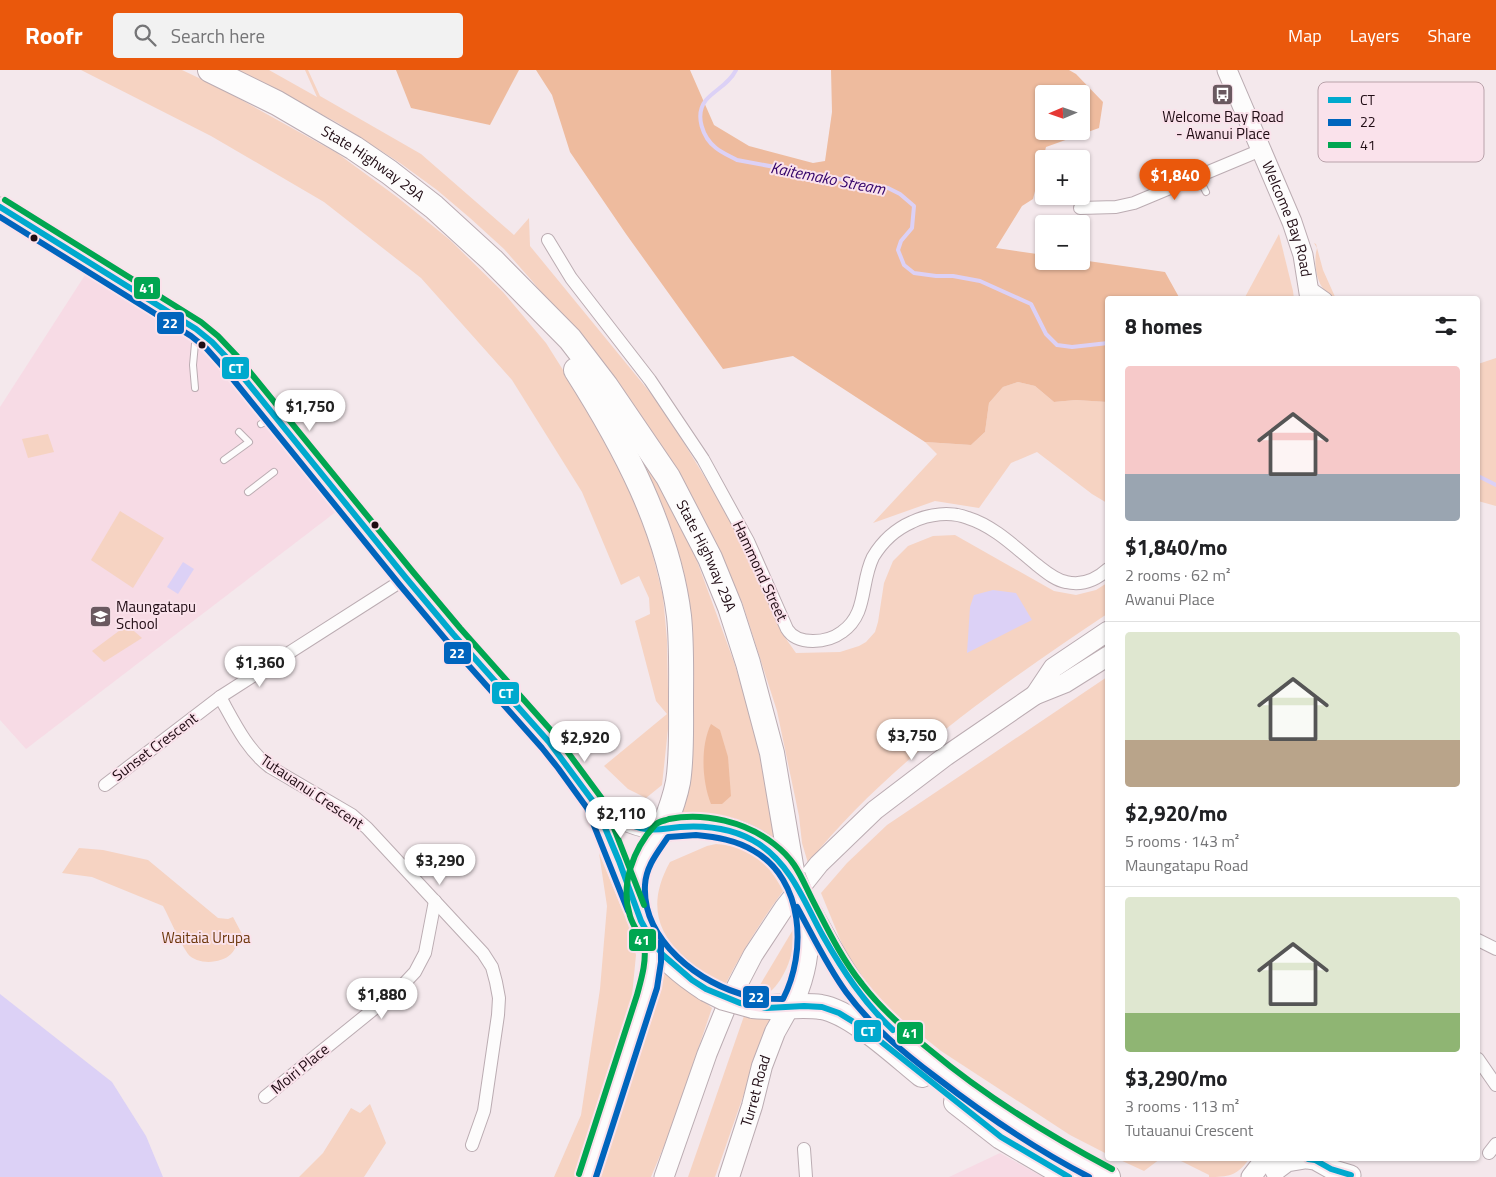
<!DOCTYPE html>
<meta charset="utf-8">
<style>
:root{--surface:#fff;--page:#f2f2f2;--text:#202124;--muted:#757577;--line:#e0e0e0;--accent:#ea580c}
body{margin:0;font-family:"Titillium Web",sans-serif;background:var(--page);color:var(--text);height:100vh;display:flex;flex-direction:column;font-size:19px;white-space:nowrap}
*{box-sizing:border-box;margin:0}
p{font-size:16px;color:var(--muted)}
.icon{flex:none;width:28px;height:28px;fill:none;stroke:currentColor;stroke-width:2;stroke-linecap:round;stroke-linejoin:round}
.map{position:relative;flex:1;overflow:hidden}
.panel{position:absolute;left:1105px;top:226px;width:375px;height:865px;display:flex;flex-direction:column;background:var(--surface);border-radius:5px;box-shadow:0 1px 4px #0004}
.panel>*{flex:none}
.needle{width:32px;rotate:268deg}
.buttons{position:absolute;left:1035px;top:15px;display:grid;gap:10px}
.buttons a{display:grid;place-items:center;width:55px;height:55px;border-radius:5px;background:var(--surface);box-shadow:0 1px 4px #0004;font-size:25px}
.price{position:absolute;translate:-50% -42px;padding:0 11px;border-radius:18px;background:#fff;color:#222;font-size:16px;line-height:32px;filter:drop-shadow(0 1px 2px #0008)}
.price::after{content:'';position:absolute;left:50%;top:30px;width:15px;height:11px;margin-left:-8px;background:inherit;clip-path:polygon(0 0,100% 0,50% 100%)}
.price.selected{background:var(--accent);color:#fff}
ul{padding:0;list-style:none}
li{display:grid;align-content:center;gap:10px;height:265px;padding:0 20px}
li+li{border-top:1px solid var(--line)}
li span{display:grid;place-items:center;height:155px;border-radius:5px;color:#555}
li>.icon{margin-inline-start:auto}
span .icon{width:90px;height:90px;fill:#fffc;stroke-width:1}
li b{font-size:21px}
h2{display:flex;justify-content:space-between;align-items:center;height:60px;padding:0 20px;font-size:21px}
header{display:flex;align-items:center;gap:30px;box-sizing:border-box;height:70px;padding:0 25px;background:var(--accent);color:#fff}
header strong{font-size:24px}
nav{display:flex;gap:28px;margin-inline-start:auto;font-size:18px}
.search{width:350px;height:45px;background:var(--page);display:flex;align-items:center;gap:12px;box-sizing:border-box;padding:0 18px;border-radius:5px;color:var(--muted);font-size:19px}
.map>svg:first-child{display:block}
</style>
<header>
<strong>Roofr</strong>
<div class="search"><svg class="icon" aria-label="search" viewBox="0 0 24 24"><circle cx="10" cy="10" r="6"/><path d="M15 15l6 6"/></svg>Search here</div>
<nav><a>Map</a><a>Layers</a><a>Share</a></nav>
</header>
<div class="map">
<svg width="1496" height="1107" viewBox="0 0 1496 1107">
<rect width="100%" height="100%" fill="#f4e8ec"/>
<g fill="#f7dbe5">
<path d="M85 205 151 243 194 274 227 306 337 441 26 679 0 650V337Z"/>
<path d="M1000 1083 1043 1107H949Z"/>
</g>
<g fill="#f6d3c2">
<path d="M81 0H182L220 18 337 83 397 127 450 170 503 222 546 273 606 368 629 416 650 474 663 526 667 570 668 619V659L662 715 646 728 628 719 604 696 667 644 656 631 635 551 650 544 649 528 639 506 621 515 582 422 512 310 421 208 324 132 211 66Z"/>
<path d="M238 0H269L317 27 305 0H308L320 26 421 84 514 165 529 148 530 176 662 337 742 468 784 566 796 583 840 582 859 576 866 572 875 562 878 552 884 513 893 491 908 476 933 466 955 465 1054 521 1076 525 1096 520 1107 513V544C1000 616 890 691 808 793L802 773 799 746 777 641 742 532 692 429 633 338 533 212 504 179 470 148 437 120 400 93 338 53Z"/>
<path d="M1279 164 1293 221 1294 229H1244Z"/>
<path d="M1314 173 1316 174 1323 200 1336 229H1333C1330 225 1325 222 1322 217 1315 206 1314 189 1317 178Z"/>
<path d="M1496 288V436L1478 431V294Z"/>
<path d="M577 293 678 439 734 592 752 651 764 706 773 760 774 768 772 770 720 747 699 743 680 742 683 536Z"/>
<path d="M1018 312 1035 316 1054 332 1076 330 1107 332V433L1092 424 1037 382 1011 393 979 438 935 431 873 453 937 384 925 372 971 375 985 362 989 333 1003 317Z"/>
<path d="M48 364 54 382 28 388 22 369Z"/>
<path d="M120 441 164 468 133 518 91 490Z"/>
<path d="M127 555 142 568 104 592 92 581Z"/>
<path d="M1107 607V1084L1070 1065 941 981 901 949 874 924 849 891 821 823 847 793 887 755Z"/>
<path d="M716 774C749 776 768 792 783 821 761 851 742 882 725 915 708 909 695 900 683 887 653 858 650 828 670 792L707 776Z"/>
<path d="M79 778 103 780 148 790 218 848 228 849 233 847 242 864C239 870 236 879 231 884 221 894 197 895 188 884 180 873 170 849 163 836L92 807 62 803Z"/>
<path d="M599 783 628 854 636 885 631 936 576 1107H554L581 1045 600 919 607 836Z"/>
<path d="M794 858C796 880 785 912 766 925H754Z"/>
<path d="M666 899 712 938 669 1064 651 1107H598L641 981Z"/>
<path d="M744 946 770 949 715 1107H688Z"/>
<path d="M370 1034 386 1073 364 1107H299L323 1083 351 1038 360 1043Z"/>
<path d="M1118 1089H1160L1144 1101Z"/>
<path d="M1177 1089H1249C1237 1106 1228 1107 1209 1107V1105Z"/>
</g>
<g fill="#eebb9e" fill-rule="evenodd">
<path d="M396 0H519L490 55 411 38Z"/>
<path d="M536 0H690L714 55 749 76 813 93 825 91 832 42 831 0H1069L1076 4 1103 32 1099 58 1046 77 1033 129 1022 136 996 178 1044 185V191L1081 190 1165 202 1180 229H1108L1107 332 1076 330 1054 332 1035 316 1018 312 1003 317 989 333 985 362 971 375 925 372 793 286 723 299 626 164 570 82 552 25ZM1044 24H1081V61H1044Z"/>
<path d="M711 654 720 660 728 687 731 726 722 734H711C702 712 700 676 711 654Z"/>
</g>
<g fill="#dcd1f6">
<path d="M183 492 194 499 178 524 167 517Z"/>
<path d="M993 520 1016 523 1032 550 967 583 970 537 974 525Z"/>
<path d="M0 924 112 1012 146 1066 163 1107H0Z"/>
</g>
<g fill="none" stroke-linecap="round" stroke-linejoin="round">
<g stroke="#dcd1f6" stroke-width="4">
<path d="M736 0C729 14 716 19 706 30 694 45 703 68 716 78 722 83 730 86 737 90L888 118 900 124 914 136 912 158 901 171 898 180 904 195 914 203 936 206H953L980 211 1031 234 1046 264 1057 275 1072 277 1108 273"/>
<path d="M1478 406 1496 415"/>
</g>
<defs>
<g id="lane">
<path d="M1198 106 1206 122"/>
<path d="M195 318 193 295 196 263"/>
<path d="M261 354 272 348"/>
<path d="M224 390 249 372 239 362"/>
<path d="M248 422 274 402"/>
</g>
<g id="street">
<path d="M1080 138 1116 137 1134 133 1261 80"/>
<path d="M548 170 571 208 650 310 703 389 748 471 787 559C793 569 803 571 813 571 823 571 834 568 842 562 868 544 860 513 873 487 882 472 896 459 912 452 929 444 950 441 968 448 994 456 1016 478 1037 495 1046 502 1055 510 1066 512 1082 516 1096 510 1108 499"/>
<path d="M1309 217 1326 229"/>
<path d="M220 627C234 652 247 680 270 697L352 745 367 758 483 883 492 897 496 912 499 928 498 945 484 1041 472 1075"/>
<path d="M105 715 220 627 406 508"/>
<path d="M1478 870 1496 879"/>
<path d="M1478 989 1496 1015"/>
<path d="M265 1027 401 917 415 902 425 883 435 831"/>
<path d="M804 1079 806 1107"/>
<path d="M1489 1083 1496 1074"/>
</g>
<g id="secondary">
<path id="s1" d="M1227 0 1292 152 1303 185 1310 229"/>
<path d="M0 137 196 259 212 272 230 291 406 508 453 564 549 672 565 693 595 734 634 832"/>
<path d="M1035 625 1053 598 1108 561"/>
<path d="M595 734C619 748 633 758 662 760"/>
<path d="M1308 1089 1315 1090 1331 1099 1351 1105"/>
<path d="M1275 1101 1287 1092 1305 1089"/>
<path d="M664 1107 707 984 727 935 753 885 784 838 819 794 875 740 946 686 1035 625 1065 613 1108 586"/>
<path d="M1251 1107 1265 1089"/>
</g>
<g id="primary">
<path d="M587 1107 648 916 652 891V871"/>
<path id="s2" d="M729 1107 752 1036 762 996 775 962 789 937"/>
</g>
<g id="highway">
<path id="s3" d="M210 0 277 33 354 78 389 102 434 137 492 190 570 269 606 316 668 407 710 488 730 537 748 593 772 683 793 807"/>
<path d="M576 300C623 374 668 457 679 546 682 575 681 604 681 633 681 658 682 687 678 712 675 728 669 744 663 759"/>
<path d="M802 829C819 858 834 890 854 917 877 949 908 975 939 999 992 1040 1047 1076 1108 1107"/>
<path d="M706 919C665 893 620 849 640 796 645 783 653 771 662 760 697 750 741 758 770 781 779 789 786 798 793 807"/>
<path d="M753 936C776 939 798 934 821 937 852 942 897 985 922 1005"/>
<path d="M789 937C805 905 810 872 804 837"/>
<path d="M956 1032 1001 1067 1069 1107"/>
</g>
</defs>
<use href="#lane" stroke="#bbacb2" stroke-width="8"/>
<use href="#street" stroke="#bbacb2" stroke-width="14"/>
<use href="#secondary" stroke="#bbacb2" stroke-width="21"/>
<use href="#primary" stroke="#bbacb2" stroke-width="22"/>
<use href="#highway" stroke="#bbacb2" stroke-width="26"/>
<use href="#lane" stroke="#fdfcfc" stroke-width="6"/>
<use href="#street" stroke="#fdfcfc" stroke-width="12"/>
<use href="#secondary" stroke="#fdfcfc" stroke-width="19"/>
<use href="#primary" stroke="#fdfcfc" stroke-width="20"/>
<use href="#highway" stroke="#fdfcfc" stroke-width="24"/>
<defs>
<g id="highway-bridge">
<path d="M793 807 802 829"/>
<path d="M706 919 724 928 753 936"/>
</g>
</defs>
<use href="#highway-bridge" stroke="#bbacb2" stroke-width="26" stroke-linecap="butt"/>
<use href="#highway-bridge" stroke="#fdfcfc" stroke-width="24"/>
<defs>
<g id="bus-1">
<path d="M0 137 196 259 212 272 230 291 406 508 453 564 549 672 595 734 619 791 641 851 652 871 663 885 692 910 706 919 740 933 767 938 804 936 822 937 839 943 865 959 1001 1067 1069 1107"/>
<path d="M595 734C611 744 627 756 646 759 657 761 668 758 680 757 707 755 736 759 759 774 792 796 805 834 823 866 843 901 864 933 893 960"/>
<path d="M1308 1089 1315 1090 1331 1099 1351 1105"/>
</g>
<g id="bus-2">
<path d="M0 147 191 266 206 278 223 297 399 514 446 570 542 678 558 698 587 738 628 841"/>
<path d="M696 765C716 767 736 770 754 781 804 810 807 882 783 929 772 929 760 929 749 926 700 915 642 870 645 815 646 796 658 782 668 767Z"/>
<path d="M797 837C813 866 827 896 846 922 871 956 904 983 937 1008 985 1045 1035 1079 1089 1107"/>
<path d="M596 1107 657 918 661 892V871"/>
</g>
<g id="bus-3">
<path d="M5 130 201 252 218 266 236 285 413 502 460 558 556 666 572 688 603 730 644 835"/>
<path d="M579 1104 637 925C641 910 647 891 644 875 641 865 633 857 630 846 620 815 633 779 655 755 659 751 664 751 669 749 705 742 746 752 774 774 796 791 800 805 812 829 827 858 841 888 862 914 881 939 905 960 930 980 986 1027 1048 1065 1112 1099"/>
</g>
</defs>
<use href="#bus-1" stroke="#fae2eb" stroke-width="10"/>
<use href="#bus-2" stroke="#fae2eb" stroke-width="10"/>
<use href="#bus-3" stroke="#fae2eb" stroke-width="10"/>
<use href="#bus-1" stroke="#00a9ce" stroke-width="6"/>
<use href="#bus-2" stroke="#0065bd" stroke-width="6"/>
<use href="#bus-3" stroke="#00a651" stroke-width="6"/>
</g>
<defs>
<symbol id="bus-square" viewBox="-11 -11 22 22"><rect x="-9" y="-9" width="18" height="18" rx="4" fill="#6a5960" stroke="#fae2eb"/><path d="M-5-6H5V4H4V6H2V4H-2V6H-4V4H-5ZM-3.5-4V0h7V-4ZM-3.5 1.2v1.5H-2V1.2ZM2 1.2v1.5H3.5V1.2Z" fill="#fff"/></symbol>
<symbol id="school-square" viewBox="-11 -11 22 22"><rect x="-9" y="-9" width="18" height="18" rx="4" fill="#6a5960" stroke="#fae2eb"/><path d="M0-5L7-2L0 1L-7-2ZM-4 1L0 2.5L4 1V4Q0 6-4 4Z" fill="#fff"/></symbol>
</defs>
<g fill-rule="evenodd">
<use href="#bus-square" x="1210" y="12" width="25" height="25"/>
<use href="#school-square" x="88" y="534" width="25" height="25"/>
</g>
<g fill="#200c14" stroke="#fae2eb" stroke-width="2">
<circle cx="34" cy="168" r="4.5"/>
<circle cx="202" cy="275" r="4.5"/>
<circle cx="375" cy="455" r="4.5"/>
</g>
<g text-anchor="middle" stroke-width="4" stroke-linejoin="round" paint-order="stroke">
<g font-size="15" fill="#200c14" stroke="#fae2eb">
<text x="1223" y="52">Welcome Bay Road<tspan x="1223" dy="17">- Awanui Place</tspan></text>
<text x="116" y="542" text-anchor="start">Maungatapu<tspan x="116" dy="17">School</tspan></text>
</g>
<g font-size="15" fill="#200c14" stroke="#fae2eb">
<text dy="5" stroke="none"><textPath href="#s3" startOffset="188">State Highway 29A</textPath></text>
<text dy="5" stroke="none"><textPath href="#s1" startOffset="161">Welcome Bay Road</textPath></text>
<text dy="5" stroke="none"><textPath href="#s3" startOffset="710">State Highway 29A</textPath></text>
<text transform="translate(760 501) rotate(65)" y="5">Hammond Street</text>
<text transform="translate(155 677) rotate(-37)" y="5">Sunset Crescent</text>
<text transform="translate(312 722) rotate(34)" y="5">Tutauanui Crescent</text>
<text transform="translate(300 999) rotate(-39)" y="5">Moiri Place</text>
<text dy="5" stroke="none"><textPath href="#s2" startOffset="90">Turret Road</textPath></text>
</g>
<g font-size="15" fill="#6d380d" stroke="#fae2eb">
<text x="206" y="873">Waitaia Urupa</text>
</g>
<g font-size="16" font-style="italic" fill="#33036a" stroke="#fae2eb">
<text transform="translate(828 108) rotate(11)" y="6">Kaitemako Stream</text>
</g>
</g>
<rect x="1318" y="12" width="166" height="80" rx="8" fill="#fae2eb" stroke="#b9a2aa" stroke-width="1"/>
<rect x="1328" y="27" width="23" height="6" fill="#00a9ce"/>
<rect x="1328" y="49" width="23" height="7" fill="#0065bd"/>
<rect x="1328" y="72" width="23" height="6" fill="#00a651"/>
<g font-size="14" fill="#200c14">
<text x="1360" y="35">CT</text>
<text x="1360" y="57">22</text>
<text x="1360" y="80">41</text>
</g>
<g stroke="#fae2eb" stroke-width="2">
<rect x="133" y="206" width="28" height="24" rx="5" fill="#00a651"/>
<rect x="156" y="241" width="29" height="24" rx="5" fill="#0065bd"/>
<rect x="221" y="286" width="29" height="24" rx="5" fill="#00a9ce"/>
<rect x="443" y="571" width="29" height="24" rx="5" fill="#0065bd"/>
<rect x="491" y="611" width="29" height="24" rx="5" fill="#00a9ce"/>
<rect x="628" y="858" width="29" height="24" rx="5" fill="#00a651"/>
<rect x="742" y="915" width="28" height="24" rx="5" fill="#0065bd"/>
<rect x="853" y="949" width="29" height="24" rx="5" fill="#00a9ce"/>
<rect x="896" y="951" width="28" height="24" rx="5" fill="#00a651"/>
</g>
<g font-size="14" text-anchor="middle" font-weight="bold" fill="#fff">
<text x="147" y="223">41</text>
<text x="170" y="258">22</text>
<text x="236" y="303">CT</text>
<text x="457" y="588">22</text>
<text x="506" y="628">CT</text>
<text x="642" y="875">41</text>
<text x="756" y="932">22</text>
<text x="868" y="966">CT</text>
<text x="910" y="968">41</text>
</g>
</svg>
<div class="buttons">
<a><svg class="needle" viewBox="-14 -14 28 28"><path d="M0-13l5 13h-10z" fill="#e53935"/><path d="M0 13l5-13h-10z" fill="#757577"/></svg></a>
<a>+</a>
<a>−</a>
</div>
<b class="price selected" style="left:1175px;top:131px">$1,840</b>
<b class="price" style="left:310px;top:362px">$1,750</b>
<b class="price" style="left:260px;top:618px">$1,360</b>
<b class="price" style="left:912px;top:691px">$3,750</b>
<b class="price" style="left:585px;top:693px">$2,920</b>
<b class="price" style="left:621px;top:769px">$2,110</b>
<b class="price" style="left:440px;top:816px">$3,290</b>
<b class="price" style="left:382px;top:950px">$1,880</b>
<section class="panel">
<h2>8 homes<svg class="icon" aria-label="filters" viewBox="0 0 24 24"><path d="M4 7h16M4 17h16"/><circle cx="9" cy="7" r="2"/><circle cx="15" cy="17" r="2"/></svg></h2>
<ul>
<li><span style="background:linear-gradient(#f6c9c9 70%,#9aa5b1 0)"><svg class="icon" aria-label="home" viewBox="0 0 24 24"><path d="M3 11l9-7 9 7M6 9v11h12V9"/></svg></span><div><b>$1,840/mo</b><p>2 rooms · 62 m²</p><p>Awanui Place</p></div></li>
<li><span style="background:linear-gradient(#dfe7d0 70%,#b9a48a 0)"><svg class="icon" aria-label="home" viewBox="0 0 24 24"><path d="M3 11l9-7 9 7M6 9v11h12V9"/></svg></span><div><b>$2,920/mo</b><p>5 rooms · 143 m²</p><p>Maungatapu Road</p></div></li>
<li><span style="background:linear-gradient(#dfe7d0 75%,#8fb573 0)"><svg class="icon" aria-label="home" viewBox="0 0 24 24"><path d="M3 11l9-7 9 7M6 9v11h12V9"/></svg></span><div><b>$3,290/mo</b><p>3 rooms · 113 m²</p><p>Tutauanui Crescent</p></div></li>
</ul>
</section>
</div>
